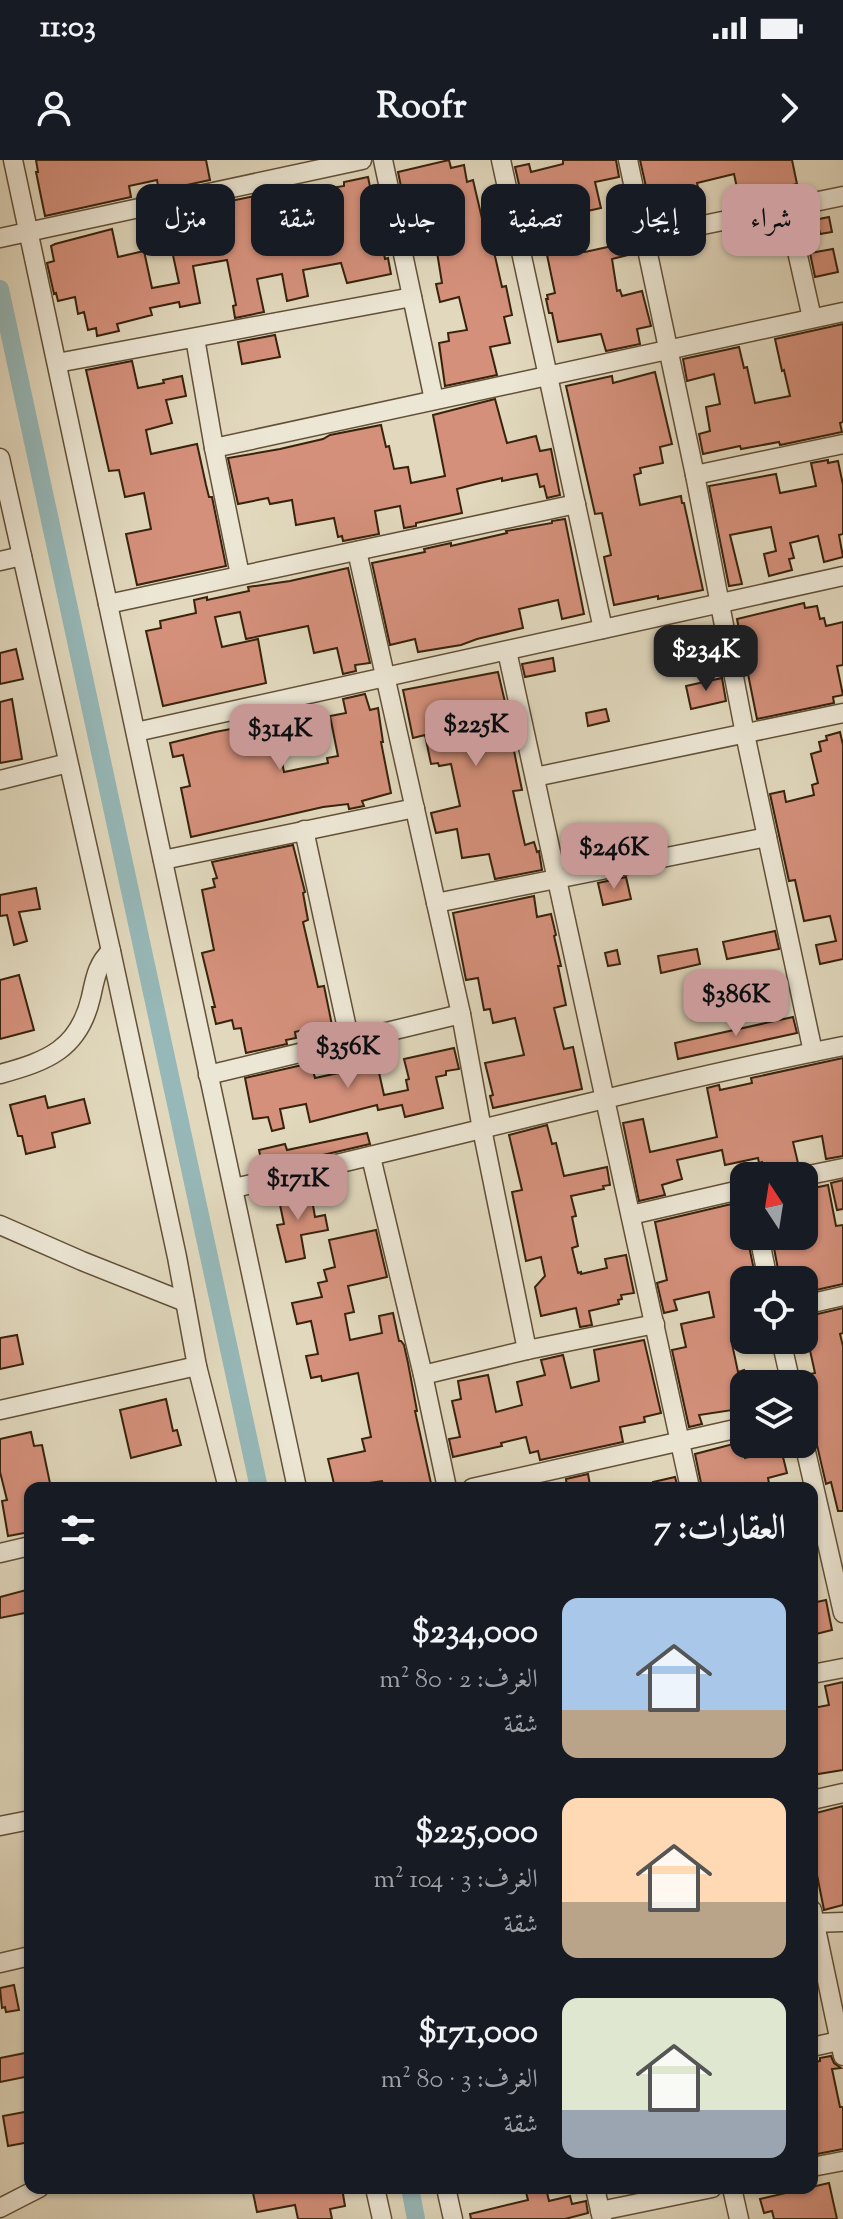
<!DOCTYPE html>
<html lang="ar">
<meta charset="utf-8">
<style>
:root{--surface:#171b24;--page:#20242c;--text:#f1f3f6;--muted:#9ea1a6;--accent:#c59692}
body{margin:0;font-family:"Sorts Mill Goudy",Amiri,serif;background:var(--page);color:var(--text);direction:rtl;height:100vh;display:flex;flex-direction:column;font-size:30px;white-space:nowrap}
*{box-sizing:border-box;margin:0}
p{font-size:26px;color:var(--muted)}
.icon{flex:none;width:44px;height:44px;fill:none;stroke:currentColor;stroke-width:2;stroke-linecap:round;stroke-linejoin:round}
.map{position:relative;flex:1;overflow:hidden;direction:ltr}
.details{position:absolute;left:24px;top:1322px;width:794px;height:712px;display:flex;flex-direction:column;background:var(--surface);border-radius:16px;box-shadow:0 2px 6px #0004;direction:rtl}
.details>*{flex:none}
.banner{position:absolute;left:24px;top:24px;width:796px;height:72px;direction:rtl;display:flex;gap:16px}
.needle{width:52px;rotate:348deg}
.buttons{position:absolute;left:730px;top:1002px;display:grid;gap:16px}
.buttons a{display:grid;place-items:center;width:88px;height:88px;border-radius:16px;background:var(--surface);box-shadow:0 2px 6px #0004;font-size:40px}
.price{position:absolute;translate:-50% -68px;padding:0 18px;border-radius:16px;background:var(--accent);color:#111;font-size:26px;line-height:52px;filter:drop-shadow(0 2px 4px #0008)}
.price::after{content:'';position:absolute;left:50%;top:48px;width:24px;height:18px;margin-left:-12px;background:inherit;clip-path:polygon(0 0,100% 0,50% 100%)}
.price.on{background:#222;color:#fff}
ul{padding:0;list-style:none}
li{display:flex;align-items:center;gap:24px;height:200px;padding:0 32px}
li span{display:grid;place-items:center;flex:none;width:224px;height:160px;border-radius:16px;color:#555}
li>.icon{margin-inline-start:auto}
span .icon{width:96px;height:96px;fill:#fffc;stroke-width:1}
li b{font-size:34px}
h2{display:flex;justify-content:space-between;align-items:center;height:96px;padding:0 32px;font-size:34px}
.chip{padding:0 28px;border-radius:16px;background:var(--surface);box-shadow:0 2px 6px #0004;font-size:28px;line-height:72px}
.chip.on{background:var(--accent);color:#111}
.status{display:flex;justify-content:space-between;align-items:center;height:56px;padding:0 40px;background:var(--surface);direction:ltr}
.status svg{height:22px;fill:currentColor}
header{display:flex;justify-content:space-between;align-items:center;height:104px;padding:0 32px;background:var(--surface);font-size:36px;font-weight:800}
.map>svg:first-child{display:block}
</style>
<div class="status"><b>11:03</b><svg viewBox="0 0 49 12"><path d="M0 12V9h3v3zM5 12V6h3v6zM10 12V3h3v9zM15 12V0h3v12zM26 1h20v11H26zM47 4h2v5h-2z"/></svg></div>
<header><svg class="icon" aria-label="forward" viewBox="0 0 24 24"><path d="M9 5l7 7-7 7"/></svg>Roofr<svg class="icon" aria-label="person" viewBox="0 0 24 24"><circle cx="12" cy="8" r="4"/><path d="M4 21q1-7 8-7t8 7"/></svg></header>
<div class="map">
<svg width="843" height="2059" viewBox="0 0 843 2059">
<rect width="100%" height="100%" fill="#e1d8bd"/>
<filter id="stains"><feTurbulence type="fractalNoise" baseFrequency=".0025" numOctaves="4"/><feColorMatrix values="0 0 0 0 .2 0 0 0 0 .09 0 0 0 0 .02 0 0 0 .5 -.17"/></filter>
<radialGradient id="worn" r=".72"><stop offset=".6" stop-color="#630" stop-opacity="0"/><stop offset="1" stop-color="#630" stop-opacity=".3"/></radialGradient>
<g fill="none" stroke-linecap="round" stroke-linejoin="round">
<g stroke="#96b8b8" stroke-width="18">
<path d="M0 129 259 1328"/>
<path d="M410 2028 416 2059"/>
</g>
</g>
<g fill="#d4907b" stroke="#37230c" stroke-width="2">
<path d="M36 0H206L210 20 159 31 157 20 129 26 131 37 45 56 36 12H38Z"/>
<path d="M449 0 451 8 464 5 467 22 473 20 488 84 492 83 502 127 506 126 512 155 504 157 510 183 490 187 497 215 445 226 439 183 449 181 448 173 467 170 459 137 440 142 436 124 442 123 436 86 425 89 423 83 413 85 398 12Z"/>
<path d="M563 0H616L619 17 595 22 601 48 574 54 582 91 585 92 626 83 628 95 612 99 617 131 620 130 622 136 642 131 651 166 637 169 640 184 606 191 601 174 558 182 552 153H549L546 139H548L547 135 555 133 547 95 551 94 548 82 564 78 560 54 530 60 526 41 523 42 515 7 529 4 531 12 563 4Z"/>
<path d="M640 0H792L797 24 739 37 734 14 697 23 702 46 653 58Z"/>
<path d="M368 17 385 99 388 98 391 114 347 123 341 103 303 110 308 136 287 141 282 114 257 119 264 152 235 158 233 146 236 145 227 100 193 106 200 143 180 147 179 142 150 148 152 155 117 164 119 171 97 176 96 168 88 170 84 152 78 154 75 137 58 141 56 133 54 134 47 103 54 101 51 86 55 84 112 69 118 97 144 91 152 128 179 123 166 63 218 53 216 44 265 34 266 39 279 36 280 38 319 28V30L344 26V22Z"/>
<path d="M818 54 819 59 829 57 832 72 820 74 818 64 804 67 802 57Z"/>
<path d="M833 89 838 112 815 117 810 93Z"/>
<path d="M843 164V262L840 263 842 272 780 285 779 282 741 289 740 286 703 294 699 274 710 271 706 247 720 244 714 214 687 221 683 199 739 187 744 208 747 207 755 243 790 236 784 210 782 211 775 179Z"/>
<path d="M275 175 280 197 242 204 238 182Z"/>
<path d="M132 201 138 228 164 223 163 220 182 216 186 236 166 240 172 263 146 270 151 294 197 284 206 325 209 337H212L226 406 137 425 126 374 151 369 144 333 125 337 119 310 109 311 86 210Z"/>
<path d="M655 212 672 284 660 287 663 303 640 308 641 313 634 315 640 345 681 336 682 343H684L703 430 658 439V436L614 445 604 397 611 395 602 353 595 354 566 226 612 216 613 223Z"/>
<path d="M495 239 507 283 536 276 540 291 551 289 560 335 547 338 544 326 540 327 537 314 502 321V318L476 324 457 329 462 353 416 363V366L404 368 400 346 375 351 379 374 343 381 342 376 338 377 334 358 296 365 292 340 270 344 268 338 238 344 228 298 280 289 323 279 330 275 381 265 386 287 389 286 394 309 408 307 411 323 445 316 433 255Z"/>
<path d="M828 300V303L838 301 843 325V374L839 375 843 397 824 402 818 376 790 383 794 398 789 399 792 410 769 416 764 394 776 391 771 367 730 375 742 424 729 426 709 326 776 314 780 333 816 326 811 303Z"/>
<path d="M565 359 584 454 562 459 558 440 519 449 523 468 477 479 461 485 418 492 415 479 390 485 372 403 425 392 424 389 451 383V386L507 373 506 371 552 363V361Z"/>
<path d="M348 408 370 503 355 505 356 511 343 514 337 488 314 493 308 466 246 479 240 452 215 457 222 487 258 479 266 523 163 546 146 471 161 468 160 461 196 453 194 440 207 437V440L249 431 248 427 290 421Z"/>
<path d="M804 443 805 448 817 446 820 459 824 458 826 466 843 462V505L837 506 843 535 833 537 834 543 757 559 737 459Z"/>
<path d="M16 489 23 519 0 524V493Z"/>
<path d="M553 498 555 511 525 517 522 504Z"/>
<path d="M498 512 515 585 513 586 522 630 513 631 520 663 525 685 534 682 537 692 539 691 542 710 495 719 489 694 462 698 457 669 436 673 431 653 460 646 451 604 439 606 438 603 431 604 425 575 413 578 403 530Z"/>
<path d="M722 518 726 541 691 549 686 526Z"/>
<path d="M365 534 370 550 378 548 383 582H381L391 633 362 641 364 646 349 649 348 644 323 647 191 677 181 628 190 626 183 595 173 597 170 583 215 572 274 561 284 612 328 603 327 598 338 596 330 556 346 553 343 539Z"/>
<path d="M12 539 22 599 0 603V542Z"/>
<path d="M606 549 609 561 588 566 586 553Z"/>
<path d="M840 572 843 585V799L820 804 816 785 836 781 830 756 804 761 795 720 789 721 770 634 784 631 786 642 814 635 812 625 818 623 811 594 821 591 819 582 827 580 826 576Z"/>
<path d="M293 685 305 732 303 733 308 760 303 762 318 827 324 826 333 870 321 872 320 866 295 872 296 878 286 880 287 884 246 893 241 868 234 869 232 860 216 864 212 847H215L202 793 214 790 202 730 215 727 213 719 217 718 212 702Z"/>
<path d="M626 717 631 739 603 745 598 723Z"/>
<path d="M36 728 40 749 19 752 27 781 14 785 7 755 0 756V735Z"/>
<path d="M534 736 537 757 551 754 556 775 554 776 561 806H558L566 845 554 848 564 889 573 887 582 929 493 948 490 936 493 935 485 903 524 895 515 858 493 863 490 849 484 850 478 818 466 820 453 753Z"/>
<path d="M775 771 779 789 727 799 723 782Z"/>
<path d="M697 789 700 804 661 813 658 796Z"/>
<path d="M617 790 620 804 608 806 605 793Z"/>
<path d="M19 815 34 870 0 879V820Z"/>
<path d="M793 857 797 873 678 899 675 883Z"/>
<path d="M454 888 459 909 446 911V915L436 917 443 948 405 957 402 945 378 950 377 945 310 962 306 944 280 949 284 968 272 971 268 957 253 959 245 918 311 903 315 918 352 910 353 914 378 908 384 935 408 930 406 920 409 919 404 899Z"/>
<path d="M843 898V996L826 999 822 976 793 982 798 1003 764 1011 762 1002 759 1003 758 998 725 1005 722 990 677 1000 682 1019 662 1025 665 1035 639 1041 623 963 643 959 650 992 717 977 707 928 719 925 720 930 752 923 751 918Z"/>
<path d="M45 936 48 948 84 939 90 963 52 973 55 987 26 994 22 976H18L10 945Z"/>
<path d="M547 965 552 984 556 983 564 1016 607 1007 610 1025 603 1026 604 1029 571 1036 576 1056 572 1057 578 1086 572 1088 578 1113 581 1112V1114L607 1108 605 1099 626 1095 634 1133 621 1135 622 1139 618 1140 619 1144 589 1151 592 1165 580 1167 576 1148 541 1156 535 1127 545 1116 541 1097 526 1101 512 1032 522 1030 509 975Z"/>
<path d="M367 973 370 984 263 1009 259 990 285 984 287 990Z"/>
<path d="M843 1020V1049L837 1050 831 1023Z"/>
<path d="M828 1025 836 1066 843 1065V1124L816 1130 814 1117 798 1120H780L774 1088 796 1083 795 1076H804V1030Z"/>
<path d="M310 1028 315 1057 325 1055 328 1070 301 1075 305 1098 286 1102 277 1065 284 1064 278 1035Z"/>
<path d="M740 1042 744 1076H747L756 1120H744V1176L731 1179 738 1212 744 1210 747 1224H744V1255L734 1257 732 1250 699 1255 702 1264 689 1267 672 1190 686 1187 681 1164 714 1157 709 1132 674 1140 677 1150 664 1153 657 1123 667 1120 655 1062Z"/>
<path d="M376 1070 387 1117 348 1126 354 1152 345 1154 350 1180 382 1173 379 1156 393 1153 399 1181H401L404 1185 408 1203 417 1251H415L432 1328H384L382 1321 335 1328 328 1299 365 1291 362 1279 371 1277 358 1213 322 1221 321 1216 311 1218 306 1196 318 1194 311 1161 297 1164 292 1143 322 1137 318 1123 327 1121 324 1110 335 1107 329 1080Z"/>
<path d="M843 1148V1173L840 1174 843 1186V1351H838L831 1322 826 1324 801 1216 815 1213 807 1177 813 1175 809 1156Z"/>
<path d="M17 1175 23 1204 0 1209V1178Z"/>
<path d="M644 1180 661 1253 644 1257 645 1262 620 1267 623 1282 540 1300 538 1291 530 1293 526 1277 501 1283 502 1286 453 1297 449 1279 460 1277 452 1241 461 1239 458 1221 488 1215 496 1252 522 1245 517 1222 545 1215 541 1200 563 1195 571 1228 599 1221 594 1190Z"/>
<path d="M166 1239 173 1271 177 1270 181 1285 131 1298 120 1250Z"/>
<path d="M31 1272 34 1286 42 1285 51 1328H30V1372L8 1376 2 1341 7 1340 0 1312V1279Z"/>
<path d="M741 1282 745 1298 781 1289 787 1313 768 1318 770 1328H702L695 1294Z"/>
<path d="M588 1314 590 1325 567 1328 566 1319Z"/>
<path d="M675 1317 678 1328H654L653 1322Z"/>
<path d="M30 1429V1452L0 1458V1437Z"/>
<path d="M826 1440 832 1470 812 1475V1443Z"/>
<path d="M843 1522V1610L812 1615V1560L815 1559 813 1548 829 1545 825 1526Z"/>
<path d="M843 1646V1745L824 1750 813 1695H815L812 1682V1654Z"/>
<path d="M14 1825 19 1850 6 1852 5 1847 2 1848 0 1828Z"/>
<path d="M30 1892V1916L0 1922V1898Z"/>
<path d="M831 1896 834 1903 841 1908 832 1909 840 1947H843V1989L812 1995V1903L820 1901V1898Z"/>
<path d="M30 1951V1982L8 1986 3 1956Z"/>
<path d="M829 2023 837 2059H774L772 2051 764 2053 760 2039Z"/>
<path d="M252 2028H342L345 2046 330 2049 332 2059H298L295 2045 257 2052Z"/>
<path d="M525 2028H546L549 2041 570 2036 572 2044 586 2041 588 2053 565 2059H471L470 2054 528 2040Z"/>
</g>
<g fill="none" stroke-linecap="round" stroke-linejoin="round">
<defs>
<g id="street">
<path d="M13 0 297 1328"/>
<path d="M383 0 434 240"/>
<path d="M501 0 603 469"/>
<path d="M628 0 695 315 745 574 813 892"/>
<path d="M787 47 812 158"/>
<path d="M645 77 843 36"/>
<path d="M0 78 362 0"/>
<path d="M195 178 214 288 240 415"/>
<path d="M57 203 412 137"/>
<path d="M214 288 843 152"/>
<path d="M0 298 111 791 177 1097 197 1206 228 1328"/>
<path d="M695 315 843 284"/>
<path d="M357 391 461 854 482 969 527 1190"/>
<path d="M0 401 22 396"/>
<path d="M108 444 576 344"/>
<path d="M507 491 690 1328"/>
<path d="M136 572 843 416"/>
<path d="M535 617 843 553"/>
<path d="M0 620 68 603"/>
<path d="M304 670 350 882"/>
<path d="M163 700 415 648"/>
<path d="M436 743 767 677"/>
<path d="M0 914C48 901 79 889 91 837 95 819 97 804 111 791"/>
<path d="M208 915 461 854"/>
<path d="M371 997 423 1215 447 1328"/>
<path d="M804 1016 843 1008"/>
<path d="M234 1028C437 982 639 927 843 886"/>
<path d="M631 1055 744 1029"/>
<path d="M0 1065 82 1101 185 1142"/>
<path d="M759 1076 768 1120"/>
<path d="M804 1145 843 1136"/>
<path d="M781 1180 791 1224"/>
<path d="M423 1215 527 1190 655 1164"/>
<path d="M0 1250 197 1206"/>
<path d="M804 1283 843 1453"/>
<path d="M472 1328 744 1267"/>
<path d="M0 1393 30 1386"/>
<path d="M812 1514 843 1508"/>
<path d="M812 1640 843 1633"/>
<path d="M0 1666 30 1660"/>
<path d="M812 1750 843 1896"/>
<path d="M812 1763 843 1762"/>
<path d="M0 1803 30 1796"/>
<path d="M812 1887 843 1880"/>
<path d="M812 2007 843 2001"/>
<path d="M375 2028 382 2059"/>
<path d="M446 2028 453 2059"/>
<path d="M595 2028 602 2059"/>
<path d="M732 2028 739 2059"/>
<path d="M0 2048 39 2028"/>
<path d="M600 2051 712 2028"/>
</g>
</defs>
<use href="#street" stroke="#625038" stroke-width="21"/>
<use href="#street" stroke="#ece6d4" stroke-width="18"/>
</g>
<rect width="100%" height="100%" filter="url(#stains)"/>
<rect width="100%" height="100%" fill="url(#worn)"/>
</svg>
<div class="buttons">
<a><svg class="needle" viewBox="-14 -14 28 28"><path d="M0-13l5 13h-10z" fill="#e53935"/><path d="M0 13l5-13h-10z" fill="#9ea1a6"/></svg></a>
<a><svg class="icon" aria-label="locate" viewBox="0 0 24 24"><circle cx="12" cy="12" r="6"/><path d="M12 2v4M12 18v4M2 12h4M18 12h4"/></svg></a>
<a><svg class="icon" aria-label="layers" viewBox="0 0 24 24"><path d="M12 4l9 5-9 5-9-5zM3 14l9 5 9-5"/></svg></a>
</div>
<b class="price on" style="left:706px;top:533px">$234K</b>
<b class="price" style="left:476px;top:608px">$225K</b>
<b class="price" style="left:280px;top:612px">$314K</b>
<b class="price" style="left:614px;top:731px">$246K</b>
<b class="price" style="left:736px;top:878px">$386K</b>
<b class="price" style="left:348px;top:930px">$356K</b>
<b class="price" style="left:298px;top:1062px">$171K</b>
<div class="banner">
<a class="chip on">شراء</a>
<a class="chip">إيجار</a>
<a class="chip">تصفية</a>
<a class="chip">جديد</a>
<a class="chip">شقة</a>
<a class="chip">منزل</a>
</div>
<section class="details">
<h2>العقارات: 7<svg class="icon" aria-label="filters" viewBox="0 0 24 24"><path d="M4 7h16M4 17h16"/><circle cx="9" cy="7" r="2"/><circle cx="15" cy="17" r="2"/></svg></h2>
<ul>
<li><span style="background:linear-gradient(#a9c7e8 70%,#b9a48a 0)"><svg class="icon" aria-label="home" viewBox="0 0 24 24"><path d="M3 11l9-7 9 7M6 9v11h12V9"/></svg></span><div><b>$234,000</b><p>الغرف: 2 · 80 m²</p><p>شقة</p></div></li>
<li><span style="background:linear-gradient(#ffd9b3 65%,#b9a48a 0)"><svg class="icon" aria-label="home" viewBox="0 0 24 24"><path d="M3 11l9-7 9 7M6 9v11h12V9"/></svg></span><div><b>$225,000</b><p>الغرف: 3 · 104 m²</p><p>شقة</p></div></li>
<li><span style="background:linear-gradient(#dfe7d0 70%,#9aa5b1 0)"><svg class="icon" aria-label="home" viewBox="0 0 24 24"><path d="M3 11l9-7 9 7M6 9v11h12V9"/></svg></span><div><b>$171,000</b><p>الغرف: 3 · 80 m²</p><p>شقة</p></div></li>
</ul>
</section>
</div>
